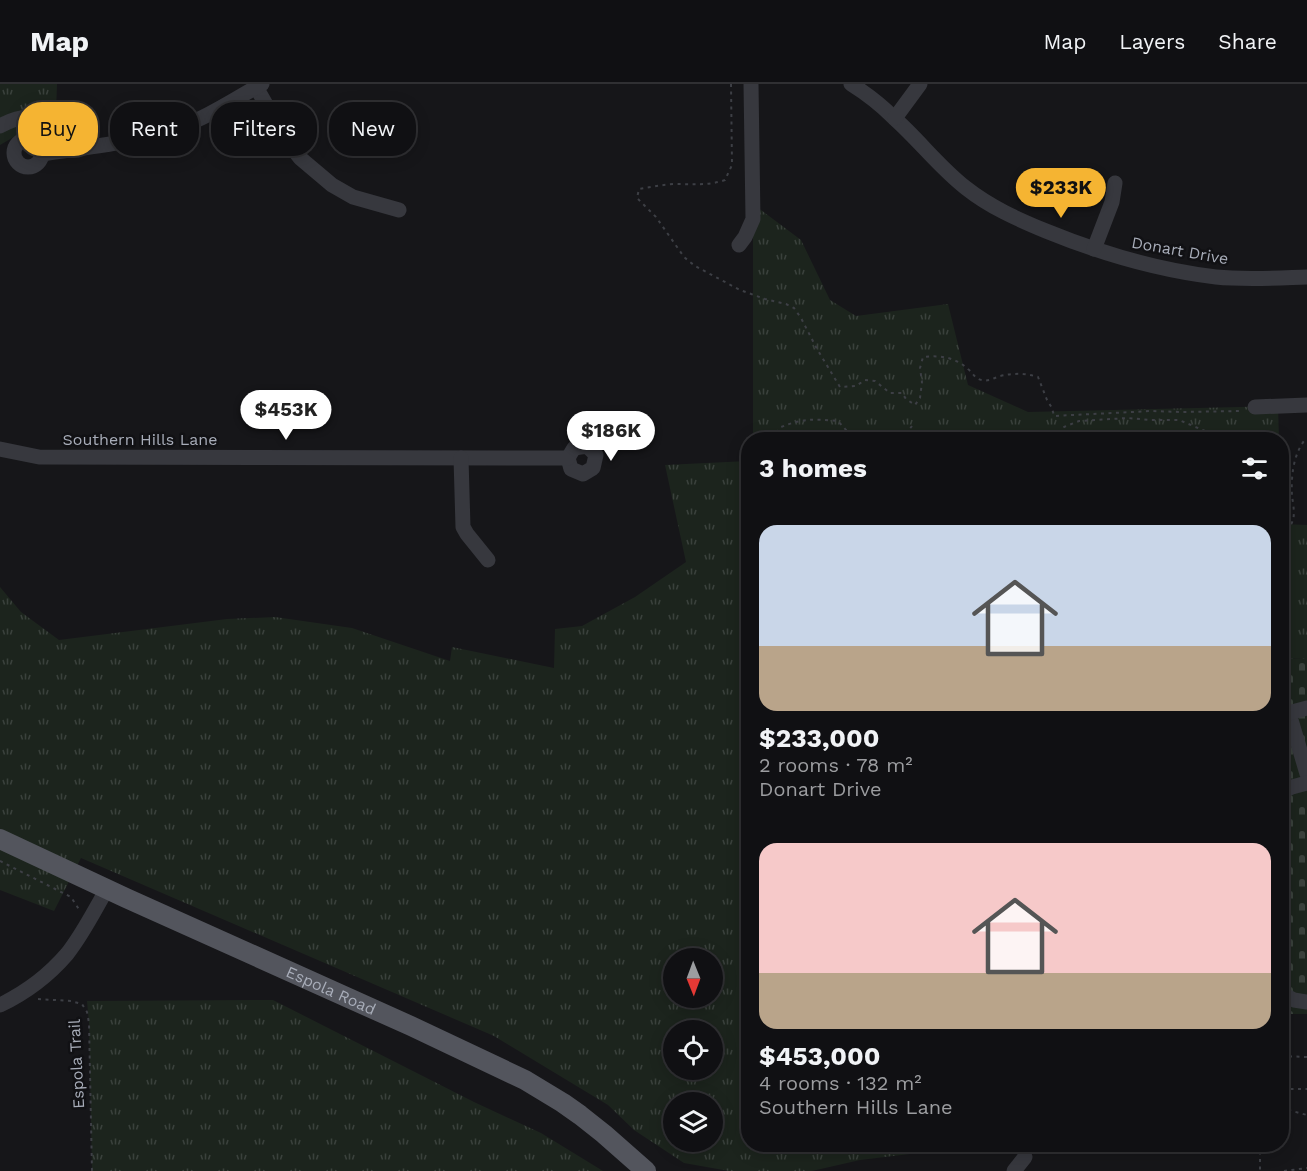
<!DOCTYPE html>
<meta charset="utf-8">
<style>
:root{--surface:#101013;--page:#19191c;--text:#f1f3f6;--muted:#9c9da0;--line:#303033;--accent:#f5b432}
body{margin:0;font-family:"Work Sans",sans-serif;background:var(--page);color:var(--text);height:100vh;display:flex;flex-direction:column;font-size:22px;white-space:nowrap}
*{box-sizing:border-box;margin:0}
p{font-size:20px;color:var(--muted)}
.icon{flex:none;width:33px;height:33px;fill:none;stroke:currentColor;stroke-width:2;stroke-linecap:round;stroke-linejoin:round}
.map{position:relative;flex:1;overflow:hidden}
.drawer{position:absolute;left:741px;top:348px;width:548px;height:720px;display:flex;flex-direction:column;background:var(--surface);border-radius:24px;box-shadow:0 3px 15px #0003,0 0 0 2px var(--line)}
.drawer>*{flex:none}
.banner{position:absolute;left:18px;top:18px;width:570px;height:54px;display:flex;gap:12px}
.needle{width:39px;rotate:179deg}
.controls{position:absolute;left:663px;top:864px;display:grid;gap:12px}
.controls a{display:grid;place-items:center;width:60px;height:60px;border-radius:50%;background:var(--surface);box-shadow:0 3px 15px #0003,0 0 0 2px var(--line);font-size:30px}
.price{position:absolute;translate:-50% -51px;padding:0 14px;border-radius:21px;background:#fff;color:#222;font-size:20px;line-height:39px;filter:drop-shadow(0 2px 3px #0008)}
.price::after{content:'';position:absolute;left:50%;top:36px;width:18px;height:14px;margin-left:-9px;background:inherit;clip-path:polygon(0 0,100% 0,50% 100%)}
.price.active{background:var(--accent);color:#111}
ul{padding:0;list-style:none}
li{display:grid;align-content:center;gap:12px;height:318px;padding:0 18px}
li span{display:grid;place-items:center;height:186px;border-radius:18px;color:#555}
li>.icon{margin-inline-start:auto}
span .icon{width:108px;height:108px;fill:#fffc;stroke-width:1}
li b{font-size:26px}
h2{display:flex;justify-content:space-between;align-items:center;height:72px;padding:0 18px;font-size:26px}
.tag{padding:0 21px;border-radius:24px;background:var(--surface);box-shadow:0 3px 15px #0003,0 0 0 2px var(--line);font-size:21px;line-height:54px}
.tag.active{background:var(--accent);color:#111}
header{display:flex;align-items:center;gap:36px;box-sizing:border-box;height:84px;padding:0 30px;background:var(--surface);border-bottom:2px solid var(--line)}
header strong{font-size:28px}
nav{display:flex;gap:33px;margin-inline-start:auto;font-size:21px}
.map>svg:first-child{display:block}
</style>
<header>
<strong>Map</strong>
<nav><a>Map</a><a>Layers</a><a>Share</a></nav>
</header>
<div class="map">
<svg width="1307" height="1087" viewBox="0 0 1307 1087">
<defs>
<pattern id="grass-tufts" width="24" height="20" patternUnits="userSpaceOnUse" patternTransform="scale(1.5)"><rect width="24" height="20" fill="#1c241d"/><path d="M3 7l-1-3M5 7V3M7 7l1-3M15 17l-1-3M17 17v-4M19 17l1-3" fill="none" stroke="#3a413c"/></pattern>
<pattern id="cemetery-stones" width="16" height="16" patternUnits="userSpaceOnUse" patternTransform="scale(1.5)"><rect width="16" height="16" fill="#1c241d"/><path d="M2 7V4a2 2 0 0 1 4 0v3zM10 15v-3a2 2 0 0 1 4 0v3z" fill="#3a413c"/></pattern>
</defs>
<rect width="100%" height="100%" fill="#161619"/>
<g fill="url(#grass-tufts)" fill-rule="evenodd">
<path d="M0 0H57L56 28 0 61Z"/>
<path d="M753 120 801 156 830 216 856 232 948 220 968 301 1028 328 1278 322 1279 355 753 356Z"/>
<path d="M748 377V1060L933 1061 918 1069 860 1076 812 1087H729L684 1079 634 1046 608 1021 494 952 81 774 54 827 0 806V503L21 528 59 556 227 535 275 533 352 544 450 577 452 563 554 584 555 545 582 542 635 513 686 478 665 381ZM674 874H712V914H674ZM674 946H712V986H674ZM674 1018H712V1058H674Z"/>
<path d="M1281 440 1307 441V575L1281 574Z"/>
<path d="M273 916 474 1018 541 1049 603 1087H92L89 939 87 917Z"/>
</g>
<path fill="url(#cemetery-stones)" d="M1281 574 1307 575V930H1281Z"/>
<g fill="none" stroke-linecap="round" stroke-linejoin="round">
<g stroke="#3d3f45" stroke-width="2" stroke-dasharray="3 4.5" stroke-linecap="butt">
<path d="M731 0 732 81 725 96C708 102 691 100 673 100 661 101 650 103 639 105L637 114 656 133 684 173 695 182 740 206 765 215 786 220 794 224 801 234 817 265 840 303 856 302 865 296 875 297 890 309H902L906 315 915 321 920 314 922 298 920 284 923 273C940 271 955 273 968 285 973 289 975 295 982 296 988 298 994 294 1000 292 1014 289 1025 289 1038 293L1047 316 1052 324 1054 332 1151 327 1180 328 1243 327"/>
<path d="M775 356 779 344C802 334 814 335 838 337L855 356"/>
<path d="M901 356 912 342"/>
<path d="M1055 356 1064 343 1079 337 1128 334 1151 336H1179L1205 347 1212 356"/>
<path d="M1281 451C1286 448 1291 442 1293 436 1295 429 1293 419 1292 412 1291 393 1293 372 1304 357"/>
<path d="M0 777 71 813 80 827"/>
<path d="M38 915 71 917 82 920 87 928 89 939 92 1087"/>
<path d="M1283 1005H1307"/>
<path d="M1281 1024 1307 1031"/>
<path d="M1282 1024 1281 972 1307 973"/>
<path d="M1260 1060V1087"/>
<path d="M1284 1087 1307 1084"/>
</g>
<g stroke="#37383e" stroke-width="15">
<path d="M851 0C867 10 881 21 894 34 919 56 939 83 966 104 990 123 1017 135 1046 147 1100 169 1157 186 1216 193 1246 196 1277 194 1307 193"/>
<path d="M256 3 287 57 300 74 332 101 353 113 399 126"/>
<path d="M895 34 920 0"/>
<path d="M0 42C23 29 38 30 59 47L61 57"/>
<circle cx="28" cy="69" r="14"/>
<path d="M43 70C95 62 148 58 197 36 219 26 240 12 262 0"/>
<path d="M739 161 745 153 753 135 751 0"/>
<path d="M1094 165 1112 118 1115 99"/>
<path d="M1255 323 1307 321"/>
<path d="M587 362 596 371 593 384 583 390 571 385 568 374 574 364Z"/>
<path d="M0 365 39 373 568 374"/>
<path d="M461 374 463 443 467 450 488 476"/>
<path d="M1289 629 1307 690"/>
<path d="M1281 631 1307 624"/>
<path d="M1281 708 1292 703 1307 699"/>
<path d="M1281 909 1294 916 1307 918"/>
<path d="M0 921C25 909 49 891 67 870 83 850 94 827 107 805"/>
<path d="M1014 1087 1025 1073"/>
</g>
<path stroke="#53555d" stroke-width="20" id="s1" d="M0 755 126 814 411 942 525 996 563 1019 580 1031 604 1050 646 1087"/>
</g>
<g text-anchor="middle" stroke-width="5" stroke-linejoin="round" paint-order="stroke">
<g font-size="16" fill="#a8adb9" stroke="#111114">
<text transform="translate(1180 166) rotate(10)" y="6">Donart Drive</text>
<text x="140" y="361">Southern Hills Lane</text>
<text dy="6" stroke="none"><textPath href="#s1" startOffset="364">Espola Road</textPath></text>
<text transform="translate(76 980) rotate(-93)" y="6">Espola Trail</text>
</g>
</g>
</svg>
<div class="controls">
<a><svg class="needle" viewBox="-14 -14 28 28"><path d="M0-13l5 13h-10z" fill="#e53935"/><path d="M0 13l5-13h-10z" fill="#9c9da0"/></svg></a>
<a><svg class="icon" aria-label="locate" viewBox="0 0 24 24"><circle cx="12" cy="12" r="6"/><path d="M12 2v4M12 18v4M2 12h4M18 12h4"/></svg></a>
<a><svg class="icon" aria-label="layers" viewBox="0 0 24 24"><path d="M12 4l9 5-9 5-9-5zM3 14l9 5 9-5"/></svg></a>
</div>
<b class="price active" style="left:1061px;top:135px">$233K</b>
<b class="price" style="left:286px;top:357px">$453K</b>
<b class="price" style="left:611px;top:378px">$186K</b>
<div class="banner">
<a class="tag active">Buy</a>
<a class="tag">Rent</a>
<a class="tag">Filters</a>
<a class="tag">New</a>
</div>
<section class="drawer">
<h2>3 homes<svg class="icon" aria-label="filters" viewBox="0 0 24 24"><path d="M4 7h16M4 17h16"/><circle cx="9" cy="7" r="2"/><circle cx="15" cy="17" r="2"/></svg></h2>
<ul>
<li><span style="background:linear-gradient(#c9d6e8 65%,#b9a48a 0)"><svg class="icon" aria-label="home" viewBox="0 0 24 24"><path d="M3 11l9-7 9 7M6 9v11h12V9"/></svg></span><div><b>$233,000</b><p>2 rooms · 78 m²</p><p>Donart Drive</p></div></li>
<li><span style="background:linear-gradient(#f6c9c9 70%,#b9a48a 0)"><svg class="icon" aria-label="home" viewBox="0 0 24 24"><path d="M3 11l9-7 9 7M6 9v11h12V9"/></svg></span><div><b>$453,000</b><p>4 rooms · 132 m²</p><p>Southern Hills Lane</p></div></li>
</ul>
</section>
</div>
